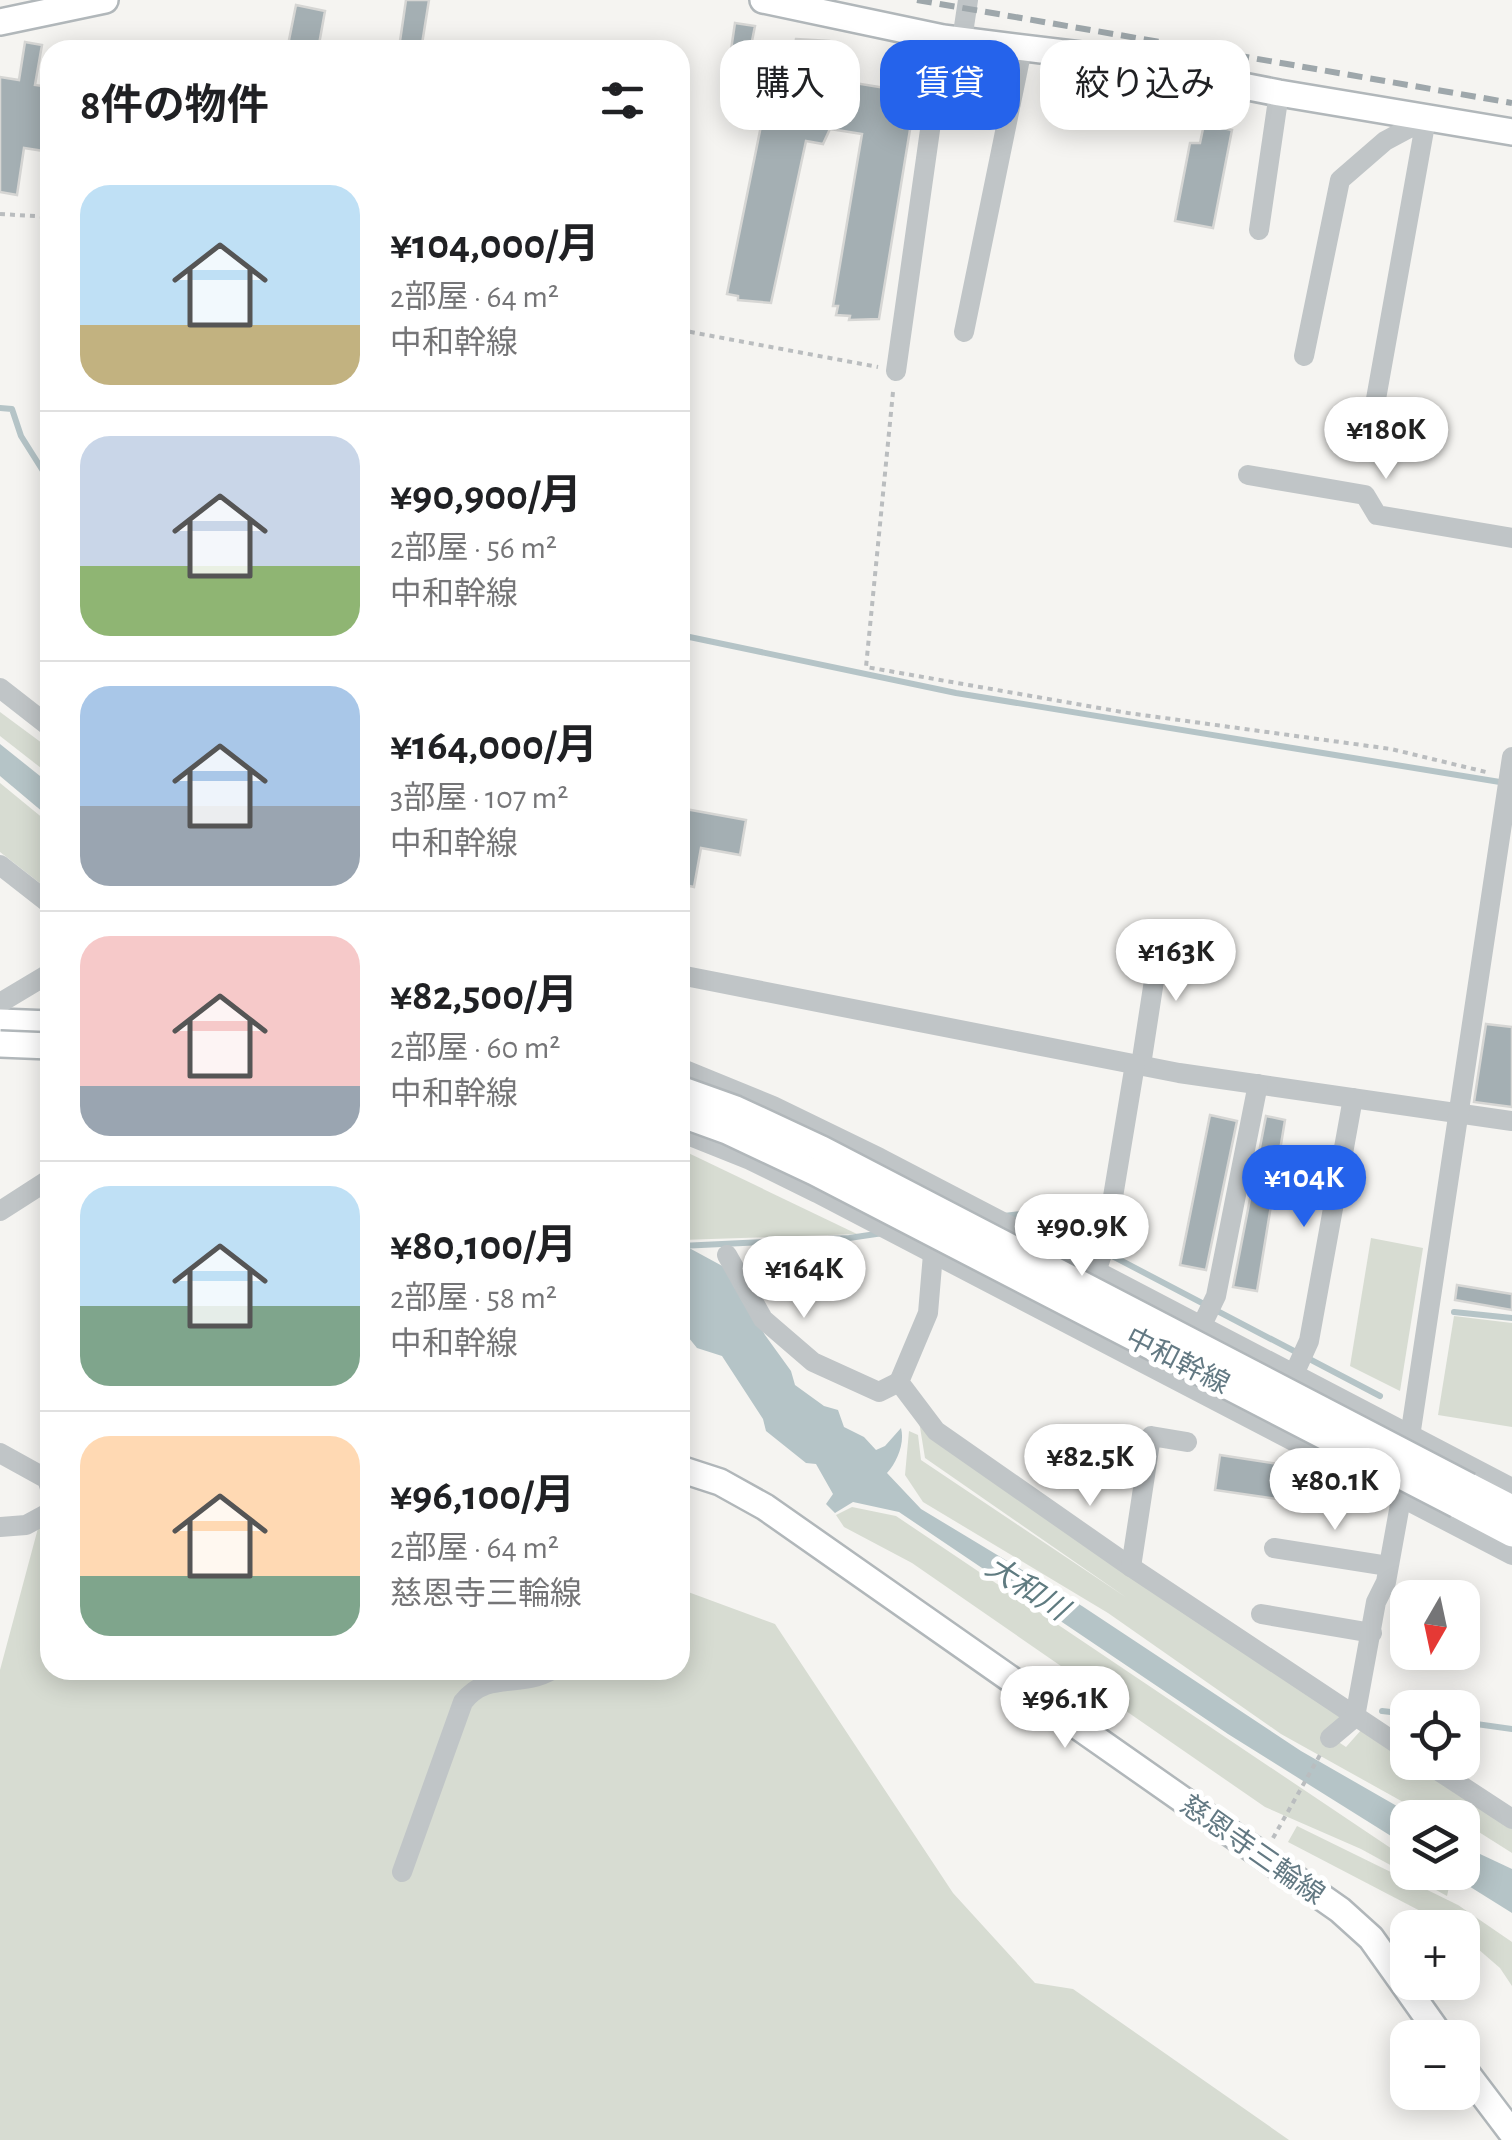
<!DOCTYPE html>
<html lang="ja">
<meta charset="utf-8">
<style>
:root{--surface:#fff;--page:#f6f6f6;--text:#202124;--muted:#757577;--line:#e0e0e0;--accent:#2563eb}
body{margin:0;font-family:"Alegreya Sans","Noto Sans JP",sans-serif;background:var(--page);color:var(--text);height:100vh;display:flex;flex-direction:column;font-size:38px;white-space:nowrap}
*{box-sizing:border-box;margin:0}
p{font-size:32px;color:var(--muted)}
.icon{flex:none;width:55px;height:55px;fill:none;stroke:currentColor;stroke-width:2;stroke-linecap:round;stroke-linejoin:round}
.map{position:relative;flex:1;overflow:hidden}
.drawer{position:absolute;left:40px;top:40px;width:650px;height:1640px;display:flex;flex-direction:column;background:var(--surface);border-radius:30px;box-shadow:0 5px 25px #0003}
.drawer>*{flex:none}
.top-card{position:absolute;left:720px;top:40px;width:640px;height:90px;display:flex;gap:20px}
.needle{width:65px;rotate:189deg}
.tools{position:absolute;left:1390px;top:1580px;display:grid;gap:20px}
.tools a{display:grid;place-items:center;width:90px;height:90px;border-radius:20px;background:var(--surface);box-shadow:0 5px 25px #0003;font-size:50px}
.price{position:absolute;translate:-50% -85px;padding:0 22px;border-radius:35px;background:#fff;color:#222;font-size:32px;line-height:65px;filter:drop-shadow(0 2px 5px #0008)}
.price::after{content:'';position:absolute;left:50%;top:60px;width:30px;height:22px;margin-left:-15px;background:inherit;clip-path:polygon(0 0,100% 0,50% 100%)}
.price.current{background:var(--accent);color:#fff}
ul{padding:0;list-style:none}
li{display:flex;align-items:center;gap:30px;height:250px;padding:0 40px}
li+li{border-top:2px solid var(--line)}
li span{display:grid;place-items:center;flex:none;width:280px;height:200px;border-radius:30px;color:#555}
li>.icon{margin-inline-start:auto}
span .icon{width:120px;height:120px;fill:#fffc;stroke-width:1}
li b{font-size:42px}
h2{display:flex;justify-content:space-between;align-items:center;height:120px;padding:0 40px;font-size:42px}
.tag{padding:0 35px;border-radius:30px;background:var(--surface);box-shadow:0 5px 25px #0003;font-size:35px;line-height:90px}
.tag.current{background:var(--accent);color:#fff}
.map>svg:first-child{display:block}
</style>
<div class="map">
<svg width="1512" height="2140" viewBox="0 0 1512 2140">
<rect width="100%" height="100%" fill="#f5f4f1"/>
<g fill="#d7dcd2">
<path d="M0 712 50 749V775L0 736Z"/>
<path d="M0 783 50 824V891L0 852Z"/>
<path d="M680 1149 857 1234 681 1240Z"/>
<path d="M1371 1238 1423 1248 1400 1391 1350 1366Z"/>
<path d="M1454 1316 1512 1323V1427L1438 1415Z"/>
<path d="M918 1415 1351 1722 1331 1737 1346 1747 1362 1729 1407 1759 1408 1762 1413 1763 1512 1829V1853L1463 1822 1462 1818 1455 1817 1430 1802 1450 1817H1430L1281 1734 1108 1613 923 1502 905 1475 909 1431 918 1435 921 1460 1127 1598 925 1458Z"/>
<path d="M50 1504V1670H680V1589L775 1624 953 1893 1035 1983 1073 1989 1289 2140H0V1670L41 1517Z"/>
<path d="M852 1507 896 1516 1407 1859 1408 1872 1427 1873 1449 1887 1447 1896 1361 1849 1265 1807 912 1563 844 1527 836 1515Z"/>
<path d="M1297 1826 1458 1905 1512 1942V1986L1500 1968 1463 1936 1462 1928 1451 1927 1288 1842Z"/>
</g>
<g fill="#b5c4c7">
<path d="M0 744 50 784V818L0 776Z"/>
<path d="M680 1243 726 1268 765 1335 791 1371 795 1385 824 1406 838 1410 844 1427 864 1437 876 1450 885 1446 901 1428C905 1443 897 1462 887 1473L921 1509 1082 1606 1301 1751 1416 1817 1408 1818 1407 1846 1228 1734 899 1512 853 1502 835 1513 826 1504 833 1494 816 1464 806 1463 766 1431 763 1419 722 1356 697 1348 680 1327Z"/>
<path d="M1463 1846 1512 1869V1913L1448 1873 1462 1872Z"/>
</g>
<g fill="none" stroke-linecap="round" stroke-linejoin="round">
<g stroke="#b5c4c7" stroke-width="6">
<path d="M0 408 12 409 21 436 50 482"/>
<path d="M680 635 956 693 1506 783"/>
<path d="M1004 1216 1030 1213 1380 1396"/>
<path d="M680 1246 849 1238 883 1233"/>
<path d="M1454 1312 1512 1318"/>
<path d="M1382 1711 1408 1714"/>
<path d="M1462 1722 1512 1729"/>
</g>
</g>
<g fill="#a4afb3" stroke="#d6d6d4" stroke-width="2.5">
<path d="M406 0H429L422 44 400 41Z"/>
<path d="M296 5 325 11 318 50H287Z"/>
<path d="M735 23 755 26 750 51 756 52 751 75 728 70Z"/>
<path d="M796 39 829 41 824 78 916 93 879 319 849 320 850 316 836 315 838 306H833L862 134 830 129 823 144 806 141 771 303 738 300V296L727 294 765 106H760L766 68 790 72Z"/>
<path d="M25 42 42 45 35 85 50 87V152L24 148 17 195 0 192V77L19 80Z"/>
<path d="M1204 124 1232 130 1213 228 1175 221 1190 143H1200Z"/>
<path d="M680 808 746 820 740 855 701 848 694 887 680 884Z"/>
<path d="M1486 1024 1512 1027V1107L1474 1102Z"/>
<path d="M1210 1115 1237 1121 1206 1270 1180 1265Z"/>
<path d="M1266 1116 1285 1120 1257 1291 1233 1287Z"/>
<path d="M1457 1285 1512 1294V1310L1455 1300Z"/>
<path d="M1220 1455 1305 1468 1303 1482H1314L1311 1504 1215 1490Z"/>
</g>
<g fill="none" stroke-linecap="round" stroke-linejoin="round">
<defs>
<g id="major">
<path d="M763 0 943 38 1089 56 1279 93 1512 132"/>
<path d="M0 22 105 0"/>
<path d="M0 1022 50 1024"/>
<path d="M680 1469 720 1482 765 1507 1340 1910 1371 1938 1442 2038"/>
<path d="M1469 1486 1512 1508"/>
<path d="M1457 1505 1512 1534"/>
<path d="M1462 2067 1512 2133"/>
</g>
</defs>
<use href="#major" stroke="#b1b7ba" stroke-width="30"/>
<g stroke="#babdbf" stroke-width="4" stroke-dasharray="5 5" stroke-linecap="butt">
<path d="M0 214 50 217"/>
<path d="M680 330 878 367"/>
<path d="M893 392 866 667 1128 713 1391 749 1490 773"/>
<path d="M1273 1838 1320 1755"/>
</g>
<g stroke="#c0c5c7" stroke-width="20">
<path d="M962 40 968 0"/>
<path d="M1259 230 1279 93"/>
<path d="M964 332 1022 49"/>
<path d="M1304 356 1340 180 1385 141 1426 119 1376 399"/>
<path d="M896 371 943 38"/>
<path d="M1248 475 1365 495 1377 515 1512 538"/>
<path d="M0 688 50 727"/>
<path d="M0 865 50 904"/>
<path d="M680 975 1179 1073 1512 1121"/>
<path d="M0 1003 50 973"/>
<path d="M1141 1065 1161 935"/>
<path d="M680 1068 773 1106 880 1158 1512 1488"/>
<path d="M680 1132 750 1160 817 1193 1512 1555"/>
<path d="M0 1211 50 1179"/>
<path d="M933 1254 928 1313 899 1382 936 1431 1131 1567 1408 1751"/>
<path d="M727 1255 763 1319 813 1362 879 1392 899 1382"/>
<path d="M1096 1272 1105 1245 1135 1064"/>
<path d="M1201 1327 1216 1296 1258 1084"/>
<path d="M1294 1374 1309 1341 1353 1098"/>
<path d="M0 1453 47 1479 50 1488"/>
<path d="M0 1527 26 1525 50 1512"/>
<path d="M1274 1548 1388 1566"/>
<path d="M1131 1567 1151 1436 1187 1442"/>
<path d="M1261 1614 1372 1633"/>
<path d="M1330 1738 1355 1717 1376 1602 1386 1582 1399 1510 1512 757"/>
<path d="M1425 1762 1512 1819"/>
<path d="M402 1872 463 1702C488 1670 520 1689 552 1670"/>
</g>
<use href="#major" stroke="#fff" stroke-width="25"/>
<path stroke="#9ea7ab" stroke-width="6" stroke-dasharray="15 8" stroke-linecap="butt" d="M917 0 1512 103"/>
<defs>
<g id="major-bridge">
<path d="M0 1044 50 1046"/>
<path d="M680 1089 736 1109 822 1149 1469 1486"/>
<path d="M680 1114 727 1131 814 1172 1457 1505"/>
</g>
</defs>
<use href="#major-bridge" stroke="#b1b7ba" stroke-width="30" stroke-linecap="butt"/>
<use href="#major-bridge" stroke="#fff" stroke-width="25"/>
</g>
<g text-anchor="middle" stroke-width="10" stroke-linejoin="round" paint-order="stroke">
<g font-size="28" fill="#637983" stroke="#fff">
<text transform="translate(1178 1360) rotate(27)" y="10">中和幹線</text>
<text transform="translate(1253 1849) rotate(35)" y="10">慈恩寺三輪線</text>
</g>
<g font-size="30" font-style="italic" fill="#5f7b80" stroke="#fff">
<text transform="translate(1027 1588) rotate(33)" y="10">大和川</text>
</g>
</g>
</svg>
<div class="tools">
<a><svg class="needle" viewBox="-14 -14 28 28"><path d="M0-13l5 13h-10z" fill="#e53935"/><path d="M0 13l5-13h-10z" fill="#757577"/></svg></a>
<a><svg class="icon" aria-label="locate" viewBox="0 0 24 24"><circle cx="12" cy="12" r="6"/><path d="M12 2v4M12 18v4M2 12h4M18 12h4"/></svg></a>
<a><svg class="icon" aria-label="layers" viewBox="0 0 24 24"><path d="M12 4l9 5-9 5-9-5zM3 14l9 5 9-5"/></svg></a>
<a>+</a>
<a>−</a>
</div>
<b class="price" style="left:1386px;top:482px">¥180K</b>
<b class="price" style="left:1176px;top:1004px">¥163K</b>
<b class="price current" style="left:1304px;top:1230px">¥104K</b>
<b class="price" style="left:1082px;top:1279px">¥90.9K</b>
<b class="price" style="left:804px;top:1321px">¥164K</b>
<b class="price" style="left:1090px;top:1509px">¥82.5K</b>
<b class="price" style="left:1335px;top:1533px">¥80.1K</b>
<b class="price" style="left:1065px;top:1751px">¥96.1K</b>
<div class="top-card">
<a class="tag">購入</a>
<a class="tag current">賃貸</a>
<a class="tag">絞り込み</a>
</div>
<section class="drawer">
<h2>8件の物件<svg class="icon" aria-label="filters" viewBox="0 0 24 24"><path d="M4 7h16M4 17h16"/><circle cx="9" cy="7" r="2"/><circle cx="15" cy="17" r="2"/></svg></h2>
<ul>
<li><span style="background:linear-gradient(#bfe0f5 70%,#c2b280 0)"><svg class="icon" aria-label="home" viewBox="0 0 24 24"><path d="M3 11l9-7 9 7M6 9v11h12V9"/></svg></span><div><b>¥104,000/月</b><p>2部屋 · 64 m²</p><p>中和幹線</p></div></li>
<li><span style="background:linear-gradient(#c9d6e8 65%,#8fb573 0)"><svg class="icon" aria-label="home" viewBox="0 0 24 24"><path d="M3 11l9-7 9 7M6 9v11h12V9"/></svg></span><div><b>¥90,900/月</b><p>2部屋 · 56 m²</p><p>中和幹線</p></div></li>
<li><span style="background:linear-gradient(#a9c7e8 60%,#9aa5b1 0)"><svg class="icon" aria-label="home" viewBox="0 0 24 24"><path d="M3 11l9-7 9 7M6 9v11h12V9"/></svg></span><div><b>¥164,000/月</b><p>3部屋 · 107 m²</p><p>中和幹線</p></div></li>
<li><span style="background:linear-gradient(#f6c9c9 75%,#9aa5b1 0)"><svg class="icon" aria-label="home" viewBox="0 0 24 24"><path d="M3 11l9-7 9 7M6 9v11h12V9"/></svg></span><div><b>¥82,500/月</b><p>2部屋 · 60 m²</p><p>中和幹線</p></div></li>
<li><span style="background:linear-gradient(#bfe0f5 60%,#7fa58c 0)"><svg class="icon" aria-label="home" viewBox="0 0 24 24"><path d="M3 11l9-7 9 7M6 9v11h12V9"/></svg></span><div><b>¥80,100/月</b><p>2部屋 · 58 m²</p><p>中和幹線</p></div></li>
<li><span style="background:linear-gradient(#ffd9b3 70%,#7fa58c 0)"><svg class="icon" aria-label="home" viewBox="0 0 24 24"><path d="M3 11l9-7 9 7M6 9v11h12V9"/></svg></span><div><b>¥96,100/月</b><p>2部屋 · 64 m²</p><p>慈恩寺三輪線</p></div></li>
</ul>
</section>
</div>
